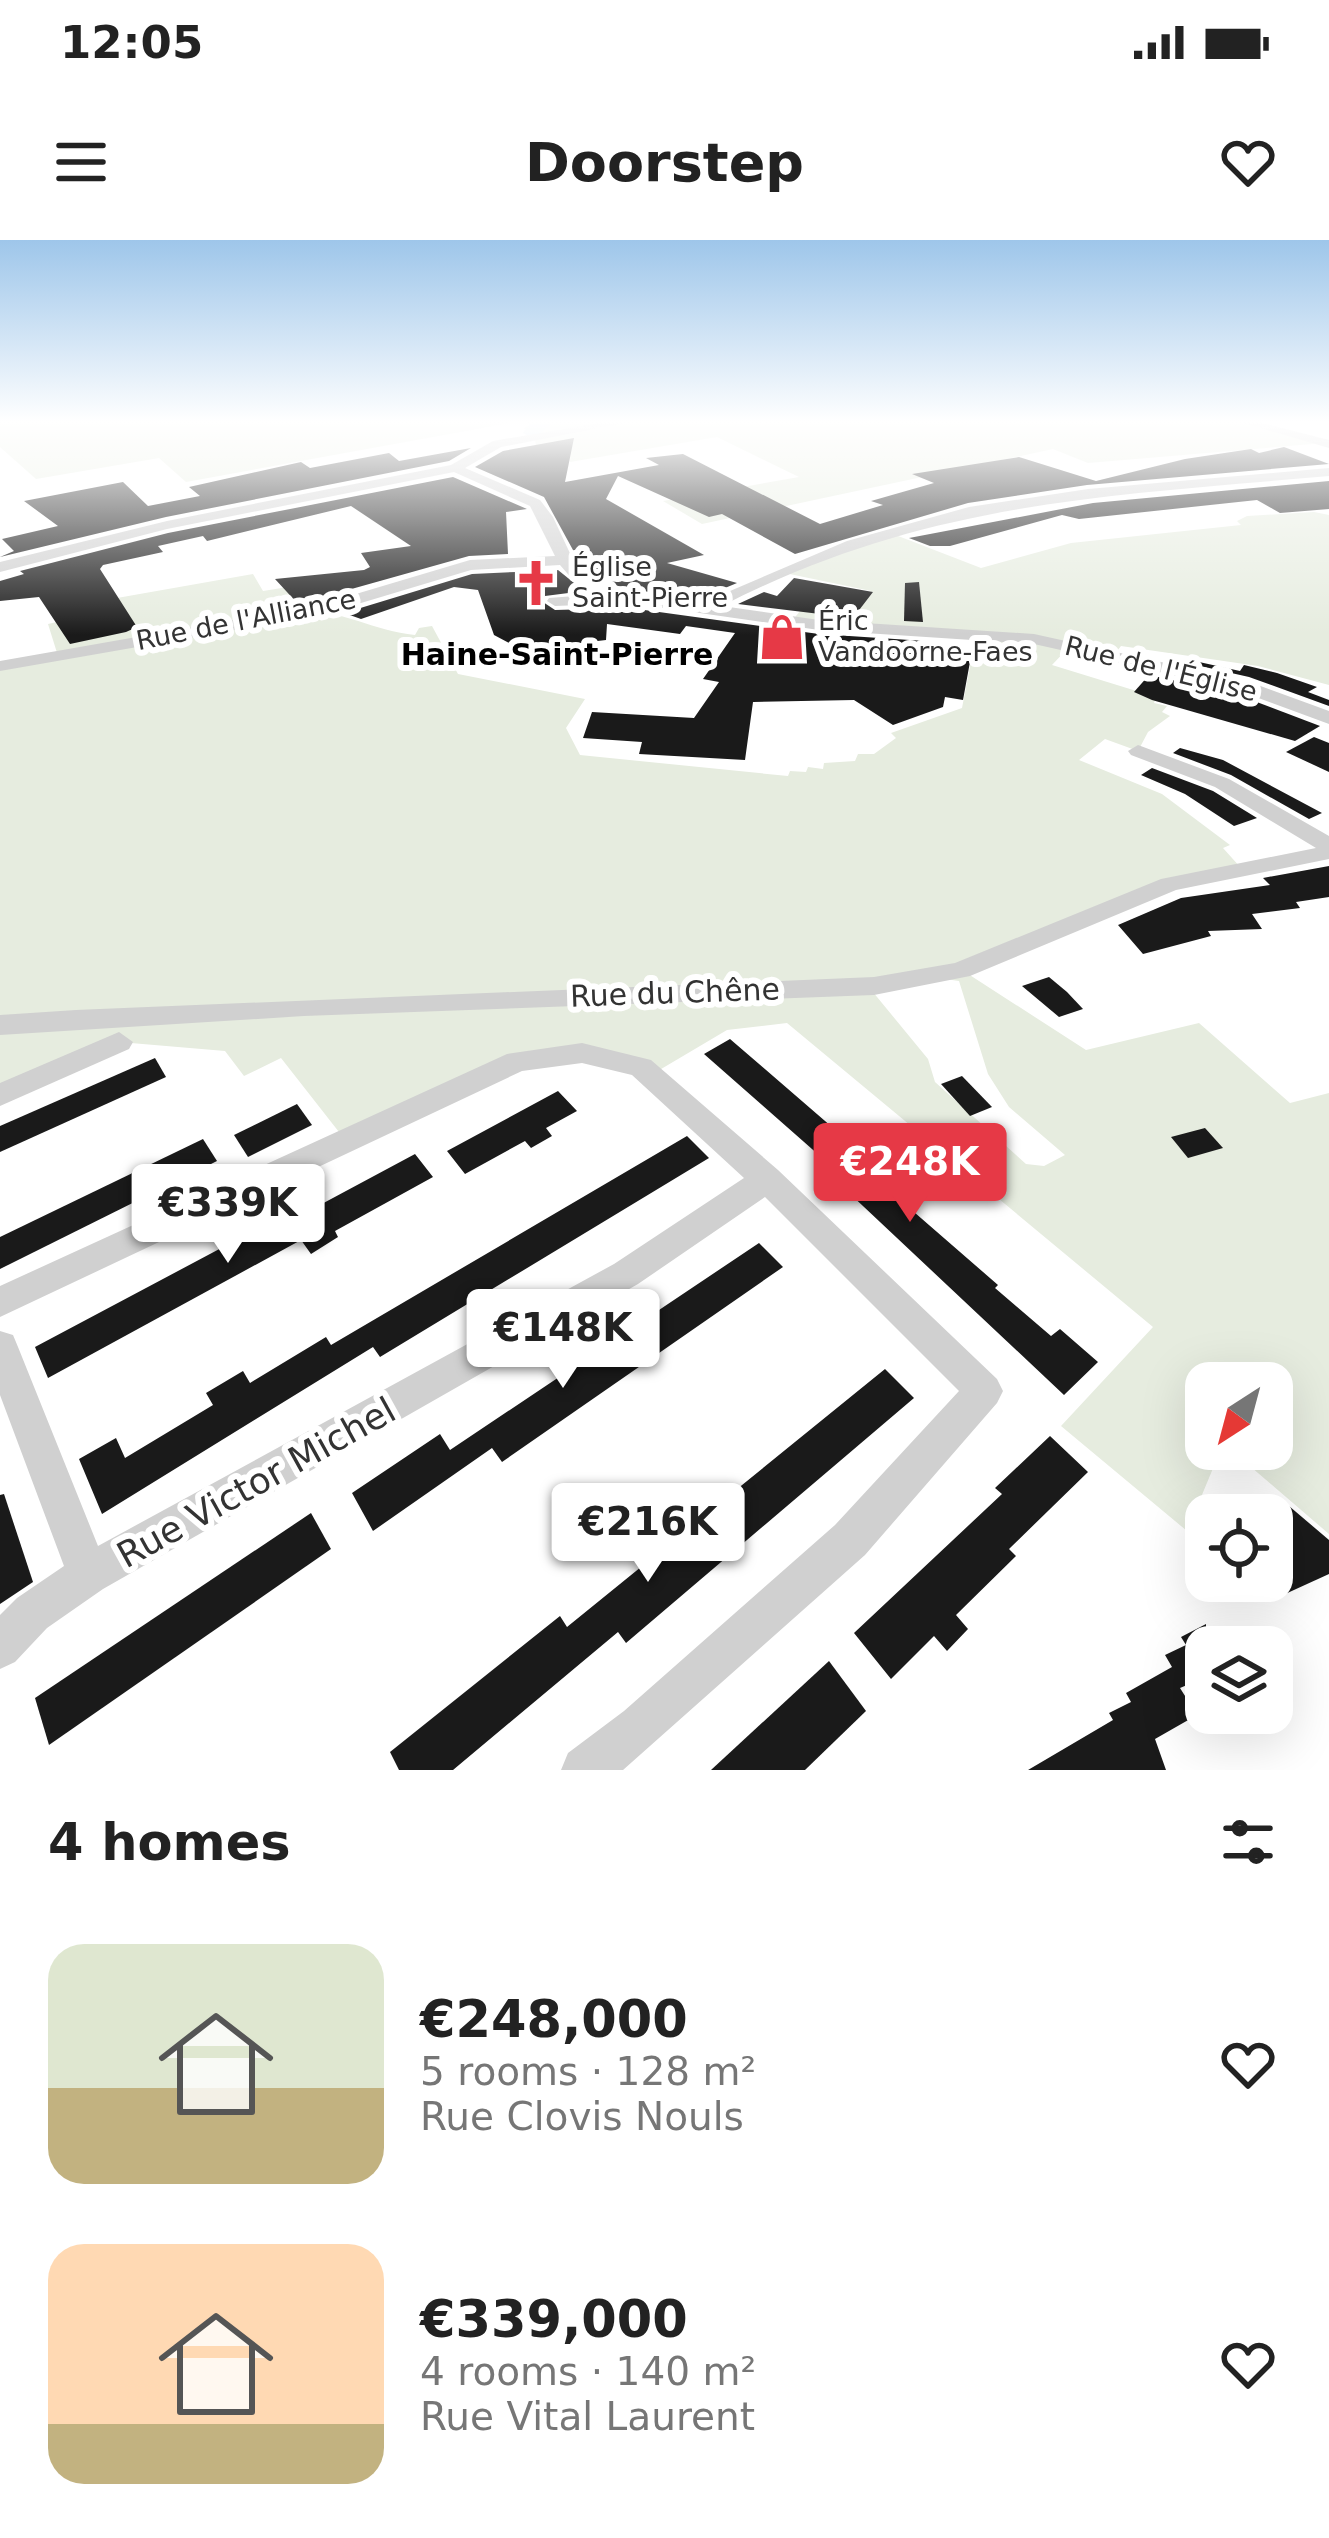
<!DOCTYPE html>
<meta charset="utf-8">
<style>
:root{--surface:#fff;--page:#f6f6f6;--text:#222;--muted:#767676;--accent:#e63946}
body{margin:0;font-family:"DejaVu Sans",sans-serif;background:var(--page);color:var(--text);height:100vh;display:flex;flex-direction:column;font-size:45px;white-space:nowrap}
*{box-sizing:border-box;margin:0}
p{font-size:39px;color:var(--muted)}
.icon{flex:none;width:66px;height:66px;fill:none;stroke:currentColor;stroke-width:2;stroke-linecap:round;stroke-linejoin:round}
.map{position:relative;height:1530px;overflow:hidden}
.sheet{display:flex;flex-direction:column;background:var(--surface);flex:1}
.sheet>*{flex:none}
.needle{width:78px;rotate:216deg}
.buttons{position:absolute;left:1185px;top:1122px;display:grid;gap:24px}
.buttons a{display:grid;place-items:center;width:108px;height:108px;border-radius:24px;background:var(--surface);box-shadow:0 12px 48px #0002;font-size:60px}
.price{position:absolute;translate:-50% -102px;padding:0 27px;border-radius:12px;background:#fff;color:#222;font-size:39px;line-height:78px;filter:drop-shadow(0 3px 6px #0008)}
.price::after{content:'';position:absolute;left:50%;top:72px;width:36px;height:27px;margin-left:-18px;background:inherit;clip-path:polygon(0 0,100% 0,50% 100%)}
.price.selected{background:var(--accent);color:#fff}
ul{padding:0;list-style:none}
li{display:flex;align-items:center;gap:36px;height:300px;padding:0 48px}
li span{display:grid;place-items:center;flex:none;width:336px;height:240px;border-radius:36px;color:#555}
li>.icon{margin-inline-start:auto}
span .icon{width:144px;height:144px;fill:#fffc;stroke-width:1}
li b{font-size:51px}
h2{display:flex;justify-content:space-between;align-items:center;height:144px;padding:0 48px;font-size:51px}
.status{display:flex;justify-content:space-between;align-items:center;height:84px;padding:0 60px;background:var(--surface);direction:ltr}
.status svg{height:33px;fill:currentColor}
header{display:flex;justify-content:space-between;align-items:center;height:156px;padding:0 48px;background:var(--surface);font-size:54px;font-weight:700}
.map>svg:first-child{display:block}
</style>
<div class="status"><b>12:05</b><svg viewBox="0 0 49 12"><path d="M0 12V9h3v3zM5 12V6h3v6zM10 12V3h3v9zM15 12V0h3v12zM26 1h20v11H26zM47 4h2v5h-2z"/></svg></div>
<header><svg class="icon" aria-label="menu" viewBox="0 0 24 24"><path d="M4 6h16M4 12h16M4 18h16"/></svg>Doorstep<svg class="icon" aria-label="heart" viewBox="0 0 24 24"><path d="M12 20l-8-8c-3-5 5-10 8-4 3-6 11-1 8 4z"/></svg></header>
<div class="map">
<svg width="1329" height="1530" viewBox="0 0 1329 1530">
<rect width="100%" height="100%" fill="#fff"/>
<g fill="#e6ecdf" fill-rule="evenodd">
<path d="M0 181H521L186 242 159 218 36 239 0 207Z"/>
<path d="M526 181H1242L1324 203 1088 223 1053 209 702 284 663 261 799 237 717 197 570 222 571 210 536 209 535 196 524 188 531 184Z"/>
<path d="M1314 272 1329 275V445L1258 426 1121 406 1114 415 1070 406 1052 425 1156 457 1154 463 1167 466 1162 472 1170 476 1148 492 1138 511 1105 499 1079 520 1162 554 1230 605 1223 608 1241 628 1204 635 962 730 1086 810 1199 783 1290 863 1329 853V1294L1230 1209H1272V1143H1206V1209H1221L1187 1291 1061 1186 1153 1087 787 783 727 790 651 835 549 814 346 901 281 818 244 836 225 811 119 802 0 855V426L58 416 48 384 70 379 66 367 253 334 263 351 319 342 299 370C340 369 374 391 415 395L419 388 432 386 458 434 585 459 566 488 580 515 788 536 790 531 806 532 808 527 823 529 824 523 855 521 858 514H874L896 498 891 493 962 468 976 395 792 381 804 366 853 375 871 351 780 332 893 294 981 328 1071 303 1241 285 1237 281 1247 276ZM931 737 959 741 988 834 1009 867 1065 915 1044 926 1026 924 935 842 928 819 868 746Z"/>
</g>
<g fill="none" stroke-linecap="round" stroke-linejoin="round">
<path fill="#cfe2ee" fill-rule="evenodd" d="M527 181H549L551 184 534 199 523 193 529 185Z"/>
</g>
<g fill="#1a1a1a">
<path d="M574 198 565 242 659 225 646 218 683 214 820 284 883 265 871 261 934 243 912 234 1019 217 1096 241 1185 219 1251 209 1259 213 1284 207 1329 224 1087 245 968 263 795 314 722 274 709 277 618 236 606 259 704 315 667 323 737 343 701 358 625 349 602 339 579 321 544 257 475 227 503 211Z"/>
<path d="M471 208 449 221 166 277 0 317 14 311 2 299 58 286 24 261 123 242 148 266 200 256 189 247 301 222 310 228 389 213 399 221Z"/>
<path d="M453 237 527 269 506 272 508 314 469 316 298 364 275 339 364 330 370 327 361 313 411 306 351 266 207 301 203 296 158 306 163 312 103 325 100 329 137 387 126 392 70 404 39 357 0 361V341L24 334 20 331 168 293Z"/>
<path d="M1329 241V269L1280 273 1257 260 1079 279 1062 275 950 306H930L909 298 1093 263Z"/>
<path d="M558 330 584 351 545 356 543 362 555 370 630 368 819 394 940 402 941 407 972 411 963 460 945 457 943 467 893 485 854 460 753 462 745 520 639 514 642 502 583 498 592 472 694 478 719 442 703 439 735 393 686 386 680 394 607 384 606 400 547 407 536 402 520 409 494 395 478 350 454 347 361 379 344 373 472 334 516 332 518 337Z"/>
<path d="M794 338 873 352 853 378 738 364 764 352 777 356Z"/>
<path d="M919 342 923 382 904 381 905 343Z"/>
<path d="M1190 420 1240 431 1244 425 1277 433 1317 447 1308 452 1329 460V466L1249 437 1187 423Z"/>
<path d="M1149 435 1233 453 1320 486 1295 501 1152 460 1134 452Z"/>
<path d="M1314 497 1329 503V532L1286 512Z"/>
<path d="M1180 508 1223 520 1322 573 1309 579 1231 535 1173 513Z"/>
<path d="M1152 528 1213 551 1257 578 1234 586 1185 554 1141 535Z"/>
<path d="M1329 626V657L1296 662 1300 668 1252 674 1262 689 1208 691 1211 696 1143 714 1118 685 1181 658 1270 645 1263 638Z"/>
<path d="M1049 737 1067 752 1083 769 1059 777 1022 746Z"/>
<path d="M730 799 847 900 840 904 917 970 914 972 998 1045 995 1048 1051 1096 1060 1089 1098 1122 1064 1155 830 935 837 931 704 814Z"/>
<path d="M155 818 166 837 0 912V886Z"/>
<path d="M962 836 992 867 970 876 941 844Z"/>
<path d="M558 851 577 871 546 888 552 896 531 908 525 901 465 934 447 911Z"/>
<path d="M297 864 312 885 248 917 234 895Z"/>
<path d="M1205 888 1223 908 1188 918 1171 897Z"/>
<path d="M687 896 709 918 380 1117 373 1107 102 1274 79 1219 116 1198 125 1218 213 1165 206 1153 243 1131 250 1143 326 1097 331 1105Z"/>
<path d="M203 899 217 921 0 1029V997Z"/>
<path d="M415 914 433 937 335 991 338 997 311 1014 301 1000 48 1138 35 1107 257 989 262 996Z"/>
<path d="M759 1003 783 1027 502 1222 492 1208 373 1291 352 1253 440 1194 450 1210Z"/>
<path d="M885 1129 914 1158 626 1403 618 1392 453 1530H399L390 1512 560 1376 567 1387Z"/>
<path d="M1050 1196 1088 1232 1009 1309 1016 1316 956 1375 968 1389 947 1411 934 1396 891 1439 854 1393 1002 1254 995 1248Z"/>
<path d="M4 1254 33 1342 0 1364V1255Z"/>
<path d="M1289 1266 1329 1300V1334L1272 1360V1276Z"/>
<path d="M311 1273 331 1309 49 1505 35 1458Z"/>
<path d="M1206 1384V1437L1180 1448 1197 1475 1155 1499 1166 1530H1028L1113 1480 1109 1473 1131 1462 1126 1453 1172 1427 1165 1415 1186 1405 1181 1397Z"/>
<path d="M829 1421 866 1471 805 1530H711Z"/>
</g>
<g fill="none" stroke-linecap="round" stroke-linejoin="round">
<g fill="#d0d0d0" fill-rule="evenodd">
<path d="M611 181H635L501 207 465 228 540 260 553 277 575 324 600 343 624 353 702 363 847 301 969 267 1088 249 1329 228V236C1106 256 926 261 722 366L819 380 1034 394 1247 441 1329 471V484L1234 449 1034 404 819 390 630 363 555 366 547 361 549 358 601 354 573 340 560 325 471 330 321 375 0 431V421L319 365 470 320 555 316 530 266 454 232 167 289 0 332V322L167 281 451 225 493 201Z"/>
<path d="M1236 181H1254L1329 200V208Z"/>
<path d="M1138 505 1229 539 1329 596V619L1176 650 970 736 874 755 304 776 0 795V775L76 770 874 737 955 723 1161 639 1316 608 1215 547 1131 515 1128 511Z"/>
<path d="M119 792 133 802 129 809 0 866V843Z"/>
<path d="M582 803 651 820 778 930 997 1139 1003 1151 997 1163 865 1315 623 1530H561L568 1513 624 1471 835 1285 959 1151 765 957 638 1044 103 1349 47 1388 15 1422 0 1429V1375L17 1358 64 1326 0 1155V1091L13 1095 18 1107 98 1306 614 1024 744 938 632 835 582 823 522 831 0 1077V1046L507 814Z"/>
</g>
</g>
<linearGradient id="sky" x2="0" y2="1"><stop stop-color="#9ec6ea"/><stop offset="0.46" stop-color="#fff"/><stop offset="1" stop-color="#fff" stop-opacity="0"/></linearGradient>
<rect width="1329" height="395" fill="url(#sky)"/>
<defs>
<symbol id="church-bare" viewBox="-9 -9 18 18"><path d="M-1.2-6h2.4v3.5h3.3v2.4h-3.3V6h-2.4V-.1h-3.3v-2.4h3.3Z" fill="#e63946" stroke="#fff" stroke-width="2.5" paint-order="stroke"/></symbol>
<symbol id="shop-bare" viewBox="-9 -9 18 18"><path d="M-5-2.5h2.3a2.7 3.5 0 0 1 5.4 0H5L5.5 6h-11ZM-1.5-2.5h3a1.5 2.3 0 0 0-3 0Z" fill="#e63946" stroke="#fff" stroke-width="2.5" paint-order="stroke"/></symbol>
</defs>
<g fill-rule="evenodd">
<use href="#church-bare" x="503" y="310" width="66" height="66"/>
<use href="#shop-bare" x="749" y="364" width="66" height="66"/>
</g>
<g text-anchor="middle" stroke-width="12" stroke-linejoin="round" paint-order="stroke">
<g font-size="27" fill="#333" stroke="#fff" text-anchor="start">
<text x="572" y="336">Église<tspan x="572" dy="31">Saint-Pierre</tspan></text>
<text x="818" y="390">Éric<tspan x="818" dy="31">Vandoorne-Faes</tspan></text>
</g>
<g font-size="27" fill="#333" stroke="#fff">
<text transform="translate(246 380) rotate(-11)" y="9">Rue de l'Alliance</text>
<text transform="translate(1161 429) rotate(14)" y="9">Rue de l'Église</text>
</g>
<g font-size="30" font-weight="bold" fill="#000" stroke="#fff">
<text x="557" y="425">Haine-Saint-Pierre</text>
</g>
<g font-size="30" fill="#333" stroke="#fff">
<text transform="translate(675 753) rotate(-2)" y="10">Rue du Chêne</text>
</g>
<g font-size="36" fill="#333" stroke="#fff">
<text transform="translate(256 1242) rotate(-29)" y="13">Rue Victor Michel</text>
</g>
</g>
</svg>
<div class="buttons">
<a><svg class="needle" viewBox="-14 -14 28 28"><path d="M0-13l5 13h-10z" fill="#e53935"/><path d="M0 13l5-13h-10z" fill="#767676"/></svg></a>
<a><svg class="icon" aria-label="locate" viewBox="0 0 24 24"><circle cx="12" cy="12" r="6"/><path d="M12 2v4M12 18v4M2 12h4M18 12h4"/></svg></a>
<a><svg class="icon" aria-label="layers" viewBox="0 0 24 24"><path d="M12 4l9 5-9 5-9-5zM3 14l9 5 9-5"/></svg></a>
</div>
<b class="price selected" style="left:910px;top:985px">€248K</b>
<b class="price" style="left:228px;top:1026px">€339K</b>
<b class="price" style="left:563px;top:1151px">€148K</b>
<b class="price" style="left:648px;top:1345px">€216K</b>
</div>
<section class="sheet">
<h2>4 homes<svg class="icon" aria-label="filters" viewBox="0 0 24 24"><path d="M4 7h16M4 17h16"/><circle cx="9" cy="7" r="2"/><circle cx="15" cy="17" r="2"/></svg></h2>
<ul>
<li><span style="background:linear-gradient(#dfe7d0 60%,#c2b280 0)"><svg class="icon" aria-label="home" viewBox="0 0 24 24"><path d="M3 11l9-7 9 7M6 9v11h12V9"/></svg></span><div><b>€248,000</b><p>5 rooms · 128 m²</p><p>Rue Clovis Nouls</p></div><svg class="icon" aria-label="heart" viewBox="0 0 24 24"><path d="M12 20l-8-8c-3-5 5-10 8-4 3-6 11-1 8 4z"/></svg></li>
<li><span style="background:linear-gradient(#ffd9b3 75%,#c2b280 0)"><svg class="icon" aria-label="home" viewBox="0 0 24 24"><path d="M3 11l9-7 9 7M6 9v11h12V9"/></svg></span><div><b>€339,000</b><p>4 rooms · 140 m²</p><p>Rue Vital Laurent</p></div><svg class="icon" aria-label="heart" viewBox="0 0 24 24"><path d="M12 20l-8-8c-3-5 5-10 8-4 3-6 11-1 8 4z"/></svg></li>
</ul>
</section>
